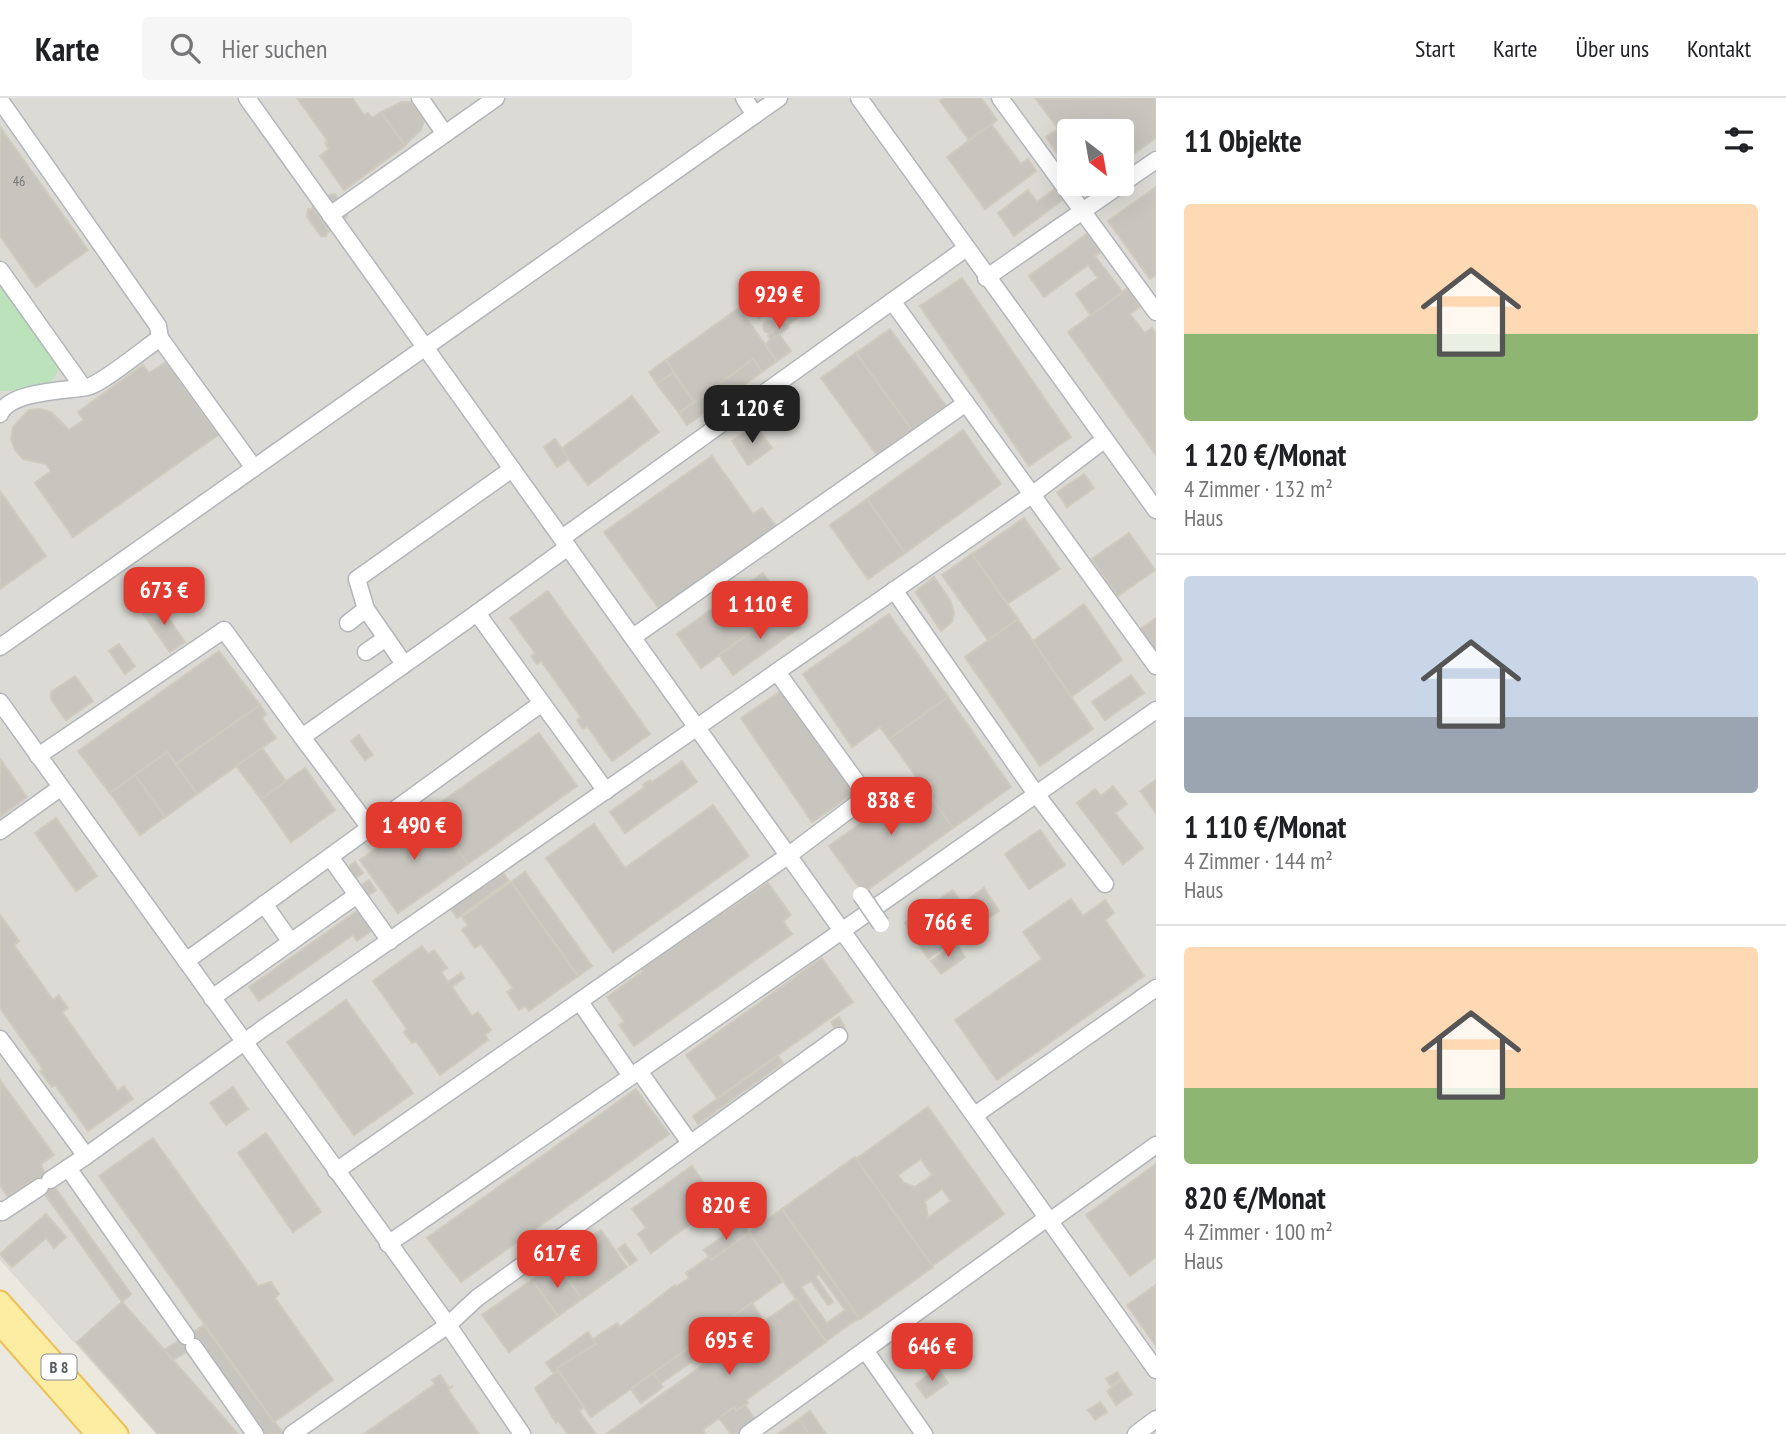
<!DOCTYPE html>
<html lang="de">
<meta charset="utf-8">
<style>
:root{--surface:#fff;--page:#f6f6f6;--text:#202124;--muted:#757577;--line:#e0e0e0;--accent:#e23a2e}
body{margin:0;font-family:"PT Sans Narrow",sans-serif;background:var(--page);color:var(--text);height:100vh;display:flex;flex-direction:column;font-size:26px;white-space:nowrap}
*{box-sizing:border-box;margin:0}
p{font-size:23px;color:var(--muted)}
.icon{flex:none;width:38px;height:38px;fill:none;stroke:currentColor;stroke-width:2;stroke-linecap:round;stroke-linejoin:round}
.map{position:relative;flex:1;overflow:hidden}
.panel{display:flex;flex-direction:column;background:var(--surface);width:630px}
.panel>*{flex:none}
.needle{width:46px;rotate:149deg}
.fabs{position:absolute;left:1057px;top:21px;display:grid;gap:14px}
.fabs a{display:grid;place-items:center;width:77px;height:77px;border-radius:7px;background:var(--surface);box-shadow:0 7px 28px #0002;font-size:35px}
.price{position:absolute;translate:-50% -60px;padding:0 16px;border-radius:14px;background:var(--accent);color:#fff;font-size:23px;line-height:46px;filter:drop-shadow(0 2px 4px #0008)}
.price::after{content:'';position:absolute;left:50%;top:42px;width:21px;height:16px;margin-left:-10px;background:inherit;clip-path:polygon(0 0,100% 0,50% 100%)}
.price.on{background:#222;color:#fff}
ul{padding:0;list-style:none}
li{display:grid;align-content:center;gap:14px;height:371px;padding:0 28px}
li+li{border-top:2px solid var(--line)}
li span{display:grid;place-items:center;height:217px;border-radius:7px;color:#555}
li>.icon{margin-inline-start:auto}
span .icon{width:126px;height:126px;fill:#fffc;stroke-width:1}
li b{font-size:30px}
h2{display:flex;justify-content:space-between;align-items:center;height:84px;padding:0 28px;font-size:30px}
header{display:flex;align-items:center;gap:42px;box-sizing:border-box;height:98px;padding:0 35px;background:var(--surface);border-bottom:2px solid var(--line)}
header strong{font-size:33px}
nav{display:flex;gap:38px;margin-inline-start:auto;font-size:24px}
.search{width:490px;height:63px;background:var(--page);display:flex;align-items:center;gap:18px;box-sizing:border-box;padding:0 24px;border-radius:7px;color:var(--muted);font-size:26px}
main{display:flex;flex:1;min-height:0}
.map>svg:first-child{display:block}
</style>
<header>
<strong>Karte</strong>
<div class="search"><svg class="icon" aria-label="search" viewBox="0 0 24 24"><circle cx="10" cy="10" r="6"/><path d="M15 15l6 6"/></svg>Hier suchen</div>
<nav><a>Start</a><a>Karte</a><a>Über uns</a><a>Kontakt</a></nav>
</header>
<main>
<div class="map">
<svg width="1156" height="1336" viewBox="0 0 1156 1336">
<rect width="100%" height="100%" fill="#ebe8df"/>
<path fill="#dcdad4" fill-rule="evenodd" d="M0 0H1156V1336H156L0 1162ZM1069 33H1122V86H1069Z"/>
<path fill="#bce2bc" d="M0 181 59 268C54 296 23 291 0 293Z"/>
<g fill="#c8c5bf" stroke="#cfcabe" stroke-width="2" fill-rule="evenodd">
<path d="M297 0H352L364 17 368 15 372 20 381 14 405 48 344 92 320 58 329 51 325 45 328 43Z"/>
<path d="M944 0H981L997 22 969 42 940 3Z"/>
<path d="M1156 0V40L1122 64V33H1069V72L1046 39 1058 31 1036 1Z"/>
<path d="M401 4H411L424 23 421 32 405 47 381 14Z"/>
<path d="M991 26 1021 66 1028 61 1036 73 985 111 947 59Z"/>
<path d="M0 29 88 152 36 189 0 138Z"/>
<path d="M1156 89V177L1150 181 1108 123Z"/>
<path d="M1056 90 1064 101 1014 138 998 115 1028 92 1037 104Z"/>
<path d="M335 96 348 116 340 130 324 133 310 114 319 99Z"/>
<path d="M308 111H314L329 133 326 138H321L307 119Z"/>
<path d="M1088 135 1102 153 1095 158 1123 195 1091 218 1076 196 1098 180 1088 167 1044 199 1029 178Z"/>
<path d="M785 178 810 212 789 226 765 192Z"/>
<path d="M962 180 1071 339 1029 368 920 208Z"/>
<path d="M1128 190 1140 209 1130 216 1145 235 1152 230 1156 236V357L1068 234Z"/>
<path d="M767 195 776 208 759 220 750 207Z"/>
<path d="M739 210 777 263 762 274 753 261 694 304 666 262Z"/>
<circle cx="769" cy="229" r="6"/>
<path d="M785 223 789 229 771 242 768 238Z"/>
<path d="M890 231 946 308 912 332 856 255Z"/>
<path d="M779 236 791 253 777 263 765 246Z"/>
<path d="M856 255 912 332 877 357 821 280Z"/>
<path d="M753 261 762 274 715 307 707 295Z"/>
<path d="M666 262 674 274 657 286 649 274Z"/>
<path d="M166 264 218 337 73 439 35 385 51 373 46 366 23 361 15 352 11 341 13 329 29 312 40 311 51 314 69 332 84 322 78 314 143 267 149 275Z"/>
<path d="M673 275 694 304 679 315 657 286Z"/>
<path d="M707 295 715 307 687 327 679 315Z"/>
<path d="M632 298 659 334 588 387 561 351Z"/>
<path d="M755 327 772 350 748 367 732 343Z"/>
<path d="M963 332 1001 386 905 455 867 401Z"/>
<path d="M555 341 569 361 557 369 544 349Z"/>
<path d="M712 358 753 416 762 410 777 429 660 512 604 434Z"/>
<path d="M1084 376 1094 390 1067 409 1057 394Z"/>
<path d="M0 393 46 458 0 491Z"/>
<path d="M867 401 905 455 868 481 830 427Z"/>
<path d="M1024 420 1060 471 1007 506 972 456Z"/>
<path d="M1129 435 1155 472 1118 498 1092 461Z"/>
<path d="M972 456 1018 521 988 542 942 477Z"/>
<path d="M763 475 787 509 701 570 677 536Z"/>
<path d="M934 479 950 502 954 515 952 524 941 533 915 494Z"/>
<path d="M548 493 650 636 612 663 587 628 583 631 577 622 581 619 541 563 537 566 531 558 535 555 510 520Z"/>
<path d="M157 504 185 544 170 554 142 514Z"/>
<path d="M1084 506 1122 562 1071 599 1033 543Z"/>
<path d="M787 509 800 529 733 577 719 557Z"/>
<path d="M889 516 948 599 889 641 880 629 852 649 803 576Z"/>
<path d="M1156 520V563L1136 534Z"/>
<path d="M1018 521 1093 631 1040 668 965 559Z"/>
<path d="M119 546 135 568 125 576 109 553Z"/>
<path d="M219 553 260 607 176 666 167 654 110 695 78 653Z"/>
<path d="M1131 577 1144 595 1105 622 1092 604Z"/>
<path d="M75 578 93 603 66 622 51 601V594Z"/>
<path d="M784 591 854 695 812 724 741 620Z"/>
<path d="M948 599 1011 689 953 730 889 641Z"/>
<path d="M260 607 266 616 262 620 276 640 197 696 176 666Z"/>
<path d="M539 635 577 688 468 766 430 712Z"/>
<path d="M359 637 373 657 365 662 351 643Z"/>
<path d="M262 650 286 683 261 701 236 668Z"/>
<path d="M167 654 197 696 165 719 135 677Z"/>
<path d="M0 661 27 699 0 719Z"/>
<path d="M682 663 697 684 625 735 610 714 645 689 643 687 650 682 652 684Z"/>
<path d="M305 670 335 712 291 744 261 701Z"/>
<path d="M135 677 165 719 140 737 110 695Z"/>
<path d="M1156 682V715L1140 693Z"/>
<path d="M920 683 953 730 863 795 829 748Z"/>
<path d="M1113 688 1127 706 1115 715 1143 750 1123 766 1077 705 1095 691 1101 698Z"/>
<path d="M713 707 749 758 613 854 546 760 594 726 625 770Z"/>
<path d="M430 712 468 766 398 815 360 762Z"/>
<path d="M56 720 97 778 76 793 35 735Z"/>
<path d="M1040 732 1065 767 1029 791 1005 756Z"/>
<path d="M355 764 363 775 353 782 346 771Z"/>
<path d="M500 770 509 783 457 820 448 807Z"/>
<path d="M525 774 592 868 578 878 511 784Z"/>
<path d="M369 782 376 792 365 800 358 789Z"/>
<path d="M511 784 578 878 529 913 525 908 519 912 507 894 513 890 481 846 475 850 462 832 468 827 462 819Z"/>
<path d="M768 785 791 817 783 823 792 836 634 948 619 927 624 923 607 899 643 873 641 870 721 812 723 815Z"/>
<path d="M984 790 999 813 978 827 963 805Z"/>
<path d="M953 792 977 828 928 860 905 825Z"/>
<path d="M1071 801 1083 818 1105 802 1114 815 1105 822 1144 878 997 982 955 922 1042 861 1023 834Z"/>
<path d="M360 811 374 831 357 843 353 837 259 903 249 889Z"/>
<path d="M0 817 19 843 14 847 53 902 59 897 62 902 68 910 62 914 118 993 124 988 133 1001 88 1033 55 987 52 989 40 973 43 971 0 910Z"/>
<path d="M956 845 965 859 941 876 931 863Z"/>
<path d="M422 848 428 856 434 852 447 870 441 874 448 884 461 875 464 880 452 889 472 918 478 914 491 932 485 937 488 942 440 977 416 943 412 945 404 934 407 931 373 883Z"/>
<path d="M822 860 853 904 717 1000 686 957Z"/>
<path d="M346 902 413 995 354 1037 287 944Z"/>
<path d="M839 919 845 929 837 934 831 924Z"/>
<path d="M778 958 783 965 698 1026 693 1018Z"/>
<path d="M0 982 54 1057 41 1066 44 1074 131 1196 122 1204 34 1081 8 1099 0 1087Z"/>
<path d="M233 989 248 1011 226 1027 210 1005Z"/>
<path d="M636 991 669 1036 461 1184 427 1140Z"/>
<path d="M928 1009 1004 1116 932 1168 856 1061ZM921 1061 932 1077 915 1089 904 1085 898 1077ZM942 1091 951 1103 928 1120 925 1103Z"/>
<path d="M266 1035 321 1114 293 1134 238 1055Z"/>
<path d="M153 1040 258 1188 271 1184 279 1196 275 1200 333 1282 274 1324 99 1078Z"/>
<path d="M855 1059 933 1169 860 1221 782 1111Z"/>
<path d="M1156 1066V1159L1130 1178 1086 1117Z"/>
<path d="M692 1068 718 1105 651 1155 638 1136 646 1130 632 1111Z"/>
<path d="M782 1111 859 1220 826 1243 749 1135ZM819 1176 845 1212 827 1225 801 1189 811 1183 828 1207 833 1204 816 1179Z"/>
<path d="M46 1116 66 1139 54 1150 46 1140 12 1169 0 1156Z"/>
<path d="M742 1125 749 1135 711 1162 704 1152Z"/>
<path d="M601 1132 627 1169 582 1201 556 1165Z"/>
<path d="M749 1135 783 1183 591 1319 557 1270 596 1246 593 1241 617 1225 620 1229 675 1187 676 1189 689 1180 686 1175 709 1159 711 1162Z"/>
<path d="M625 1146 637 1162 630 1167 618 1151Z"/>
<path d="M556 1165 582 1201 558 1218 532 1182Z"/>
<path d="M532 1182 558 1218 509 1254 482 1217Z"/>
<path d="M1156 1187V1248L1127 1207Z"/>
<path d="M796 1201 826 1244 746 1302 748 1305 736 1313 734 1309 703 1332 705 1336H606Z"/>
<path d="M122 1204 173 1262 238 1336H158L77 1244Z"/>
<path d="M752 1205 761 1219 732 1240 722 1226Z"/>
<path d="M722 1226 729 1237 660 1286 653 1275Z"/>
<path d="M204 1227 274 1324 285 1336H261L197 1247 173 1262 164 1252Z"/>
<path d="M588 1234 596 1246 557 1270 558 1273 554 1276 546 1265Z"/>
<path d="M938 1270 948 1285 926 1300 916 1286Z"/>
<path d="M558 1273 584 1309 579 1313 596 1336H568L558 1323 556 1325 535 1290Z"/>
<path d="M1117 1274 1121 1280 1111 1288 1106 1281Z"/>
<path d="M653 1275 663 1289 641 1305 631 1291Z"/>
<path d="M440 1277 449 1290 453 1288 448 1292 479 1336H364L435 1286 432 1282Z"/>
<path d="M1122 1282 1132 1296 1116 1307 1107 1293Z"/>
<path d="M1100 1304 1107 1314 1095 1322 1088 1312Z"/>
<path d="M745 1307 757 1324 739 1336H731L719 1320 734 1309 736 1313Z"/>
<path d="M810 1313 826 1336H809L799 1321Z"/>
<path d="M799 1321 809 1336H778Z"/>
</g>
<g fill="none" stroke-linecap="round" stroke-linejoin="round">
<defs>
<g id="minor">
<path d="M247 0 1156 1272"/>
<path d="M420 0 445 36"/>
<path d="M744 0 755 17"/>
<path d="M859 0 1156 412"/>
<path d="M1000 0 1156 214"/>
<path d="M0 2 158 228 160 240"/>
<path d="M330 117 496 0"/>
<path d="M0 172 83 289"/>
<path d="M986 180 1156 62"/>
<path d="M892 203 1156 568"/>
<path d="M0 316C10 293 64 293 87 289 102 286 145 250 160 240L254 370"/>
<path d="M562 440 965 151"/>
<path d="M894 492 1036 696 1105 786"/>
<path d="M348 525 366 511"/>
<path d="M633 539 966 305"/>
<path d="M0 549 779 0"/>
<path d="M366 554 386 540"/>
<path d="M404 566 366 511 357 481 512 371"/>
<path d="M0 604 448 1227 522 1336"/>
<path d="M542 605 606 693"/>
<path d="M302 639 370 730"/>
<path d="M38 658 224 532 302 639 477 515"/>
<path d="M0 733 60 690"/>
<path d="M330 759 390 843"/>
<path d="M264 806 291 844"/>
<path d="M186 863 542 605 477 515 568 449"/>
<path d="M212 900 357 797"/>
<path d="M580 904 631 978"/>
<path d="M0 941 86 1058 265 929 1033 396 1104 342"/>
<path d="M639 973 690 1045"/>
<path d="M975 1017 1156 890"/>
<path d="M86 1058 68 1070 186 1238"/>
<path d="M336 1073 789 757 858 705 861 690 777 574"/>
<path d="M50 1082 68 1070"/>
<path d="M0 1112 2 1114 40 1089"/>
<path d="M1050 1123 1156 1047"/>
<path d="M388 1146 826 844 1156 612"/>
<path d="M194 1249 255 1336"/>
<path d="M292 1336 448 1227 477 1200 839 938"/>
<path d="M748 1336 865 1252"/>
<path d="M924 1336 865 1252 1047 1120"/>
<path d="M1136 1336 1156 1321"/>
</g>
<g id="major">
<path d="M0 1203 118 1336"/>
<path d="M0 1227 96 1336"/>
</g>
</defs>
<use href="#minor" stroke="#b2b6ba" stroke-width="19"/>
<use href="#major" stroke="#ecc157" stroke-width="23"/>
<use href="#minor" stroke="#fff" stroke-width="16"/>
<use href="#major" stroke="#fceda3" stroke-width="19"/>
<defs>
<path id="minor-bridge" d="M861 797 881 826"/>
</defs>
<use href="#minor-bridge" stroke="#b2b6ba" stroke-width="19" stroke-linecap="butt"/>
<use href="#minor-bridge" stroke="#fff" stroke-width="16"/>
</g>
<g text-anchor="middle" stroke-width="6" stroke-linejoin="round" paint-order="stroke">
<g font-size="14" fill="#747678">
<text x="19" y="88">46</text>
</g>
<rect fill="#fff" stroke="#8a8d90" stroke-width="2" x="41.5" y="1256.5" width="35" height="25" rx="5"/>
<g font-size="16" font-weight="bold" fill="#585c60">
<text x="59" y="1275">B 8</text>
</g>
</g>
</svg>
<div class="fabs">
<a><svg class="needle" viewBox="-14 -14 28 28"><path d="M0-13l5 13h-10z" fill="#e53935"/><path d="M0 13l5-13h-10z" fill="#757577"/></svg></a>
</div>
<b class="price" style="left:779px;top:233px">929 €</b>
<b class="price on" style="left:752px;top:347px">1 120 €</b>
<b class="price" style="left:164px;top:529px">673 €</b>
<b class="price" style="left:760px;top:543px">1 110 €</b>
<b class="price" style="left:891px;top:739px">838 €</b>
<b class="price" style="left:414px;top:764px">1 490 €</b>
<b class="price" style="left:948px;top:861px">766 €</b>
<b class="price" style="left:726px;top:1144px">820 €</b>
<b class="price" style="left:557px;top:1192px">617 €</b>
<b class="price" style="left:729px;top:1279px">695 €</b>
<b class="price" style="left:932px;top:1285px">646 €</b>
</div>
<section class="panel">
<h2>11 Objekte<svg class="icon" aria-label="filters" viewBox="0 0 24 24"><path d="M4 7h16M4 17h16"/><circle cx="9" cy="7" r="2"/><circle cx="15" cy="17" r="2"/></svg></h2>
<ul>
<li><span style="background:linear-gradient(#ffd9b3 60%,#8fb573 0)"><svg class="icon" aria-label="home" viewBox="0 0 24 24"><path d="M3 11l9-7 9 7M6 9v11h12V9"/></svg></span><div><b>1 120 €/Monat</b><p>4 Zimmer · 132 m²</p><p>Haus</p></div></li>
<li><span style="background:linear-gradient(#c9d6e8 65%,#9aa5b1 0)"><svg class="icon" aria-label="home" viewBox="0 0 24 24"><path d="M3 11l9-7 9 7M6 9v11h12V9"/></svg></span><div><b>1 110 €/Monat</b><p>4 Zimmer · 144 m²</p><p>Haus</p></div></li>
<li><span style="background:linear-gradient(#ffd9b3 65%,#8fb573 0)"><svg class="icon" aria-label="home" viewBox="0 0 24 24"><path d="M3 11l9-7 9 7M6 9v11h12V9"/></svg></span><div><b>820 €/Monat</b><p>4 Zimmer · 100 m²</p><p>Haus</p></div></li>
</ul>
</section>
</main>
